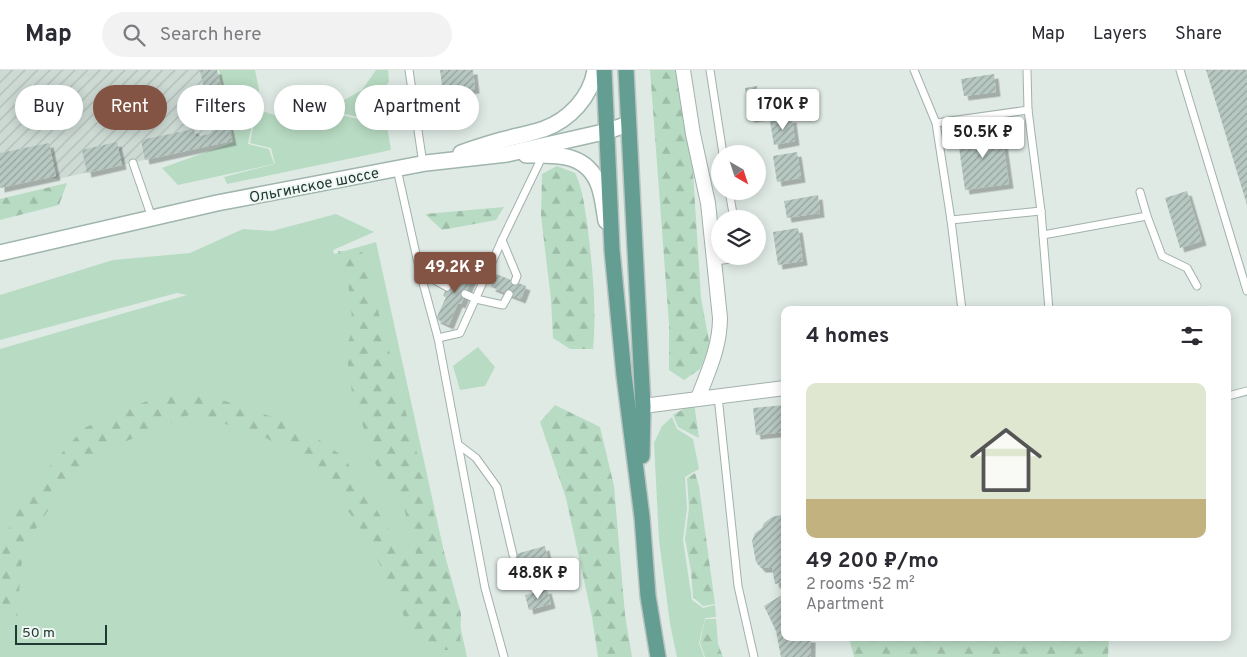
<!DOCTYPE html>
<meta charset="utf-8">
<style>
:root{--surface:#fff;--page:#f2f2f3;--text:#2b2b33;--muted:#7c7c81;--line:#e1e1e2;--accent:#835344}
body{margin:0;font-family:Overpass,sans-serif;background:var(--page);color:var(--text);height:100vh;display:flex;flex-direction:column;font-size:19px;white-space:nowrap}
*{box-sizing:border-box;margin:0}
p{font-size:16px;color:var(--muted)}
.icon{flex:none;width:28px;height:28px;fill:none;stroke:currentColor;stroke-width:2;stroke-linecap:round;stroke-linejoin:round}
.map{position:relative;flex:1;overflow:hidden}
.sheet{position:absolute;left:781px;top:236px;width:450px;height:335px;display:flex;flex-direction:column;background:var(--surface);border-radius:10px;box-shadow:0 2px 12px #0003}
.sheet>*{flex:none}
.top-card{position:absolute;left:15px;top:15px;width:475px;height:45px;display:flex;gap:10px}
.needle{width:32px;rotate:141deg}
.tools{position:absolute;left:711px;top:75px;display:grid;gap:10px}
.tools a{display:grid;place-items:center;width:55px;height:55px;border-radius:50%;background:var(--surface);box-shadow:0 2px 12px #0003;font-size:25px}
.scale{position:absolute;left:15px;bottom:12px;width:92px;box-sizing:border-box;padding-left:5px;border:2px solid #213934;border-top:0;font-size:14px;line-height:18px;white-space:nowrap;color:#213934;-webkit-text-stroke:4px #eff7f3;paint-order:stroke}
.price{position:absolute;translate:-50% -42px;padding:0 11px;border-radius:5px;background:#fff;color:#222;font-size:16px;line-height:32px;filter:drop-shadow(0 1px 2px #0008)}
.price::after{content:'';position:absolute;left:50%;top:30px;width:15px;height:11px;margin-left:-8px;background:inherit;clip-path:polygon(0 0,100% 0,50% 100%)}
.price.selected{background:var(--accent);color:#fff}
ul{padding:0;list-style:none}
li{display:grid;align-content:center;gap:10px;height:265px;padding:0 25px}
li+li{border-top:1px solid var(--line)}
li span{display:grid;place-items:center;height:155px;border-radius:10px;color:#555}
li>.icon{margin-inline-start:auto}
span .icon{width:90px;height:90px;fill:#fffc;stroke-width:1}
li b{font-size:21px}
h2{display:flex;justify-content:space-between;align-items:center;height:60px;padding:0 25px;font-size:21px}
.chip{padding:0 18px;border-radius:22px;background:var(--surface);box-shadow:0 2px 12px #0003;font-size:18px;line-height:45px}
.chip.selected{background:var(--accent);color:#fff}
header{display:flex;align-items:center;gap:30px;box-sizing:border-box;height:70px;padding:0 25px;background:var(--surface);border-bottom:1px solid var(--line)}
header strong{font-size:24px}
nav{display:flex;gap:28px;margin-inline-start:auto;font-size:18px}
.search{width:350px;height:45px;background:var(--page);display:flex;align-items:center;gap:12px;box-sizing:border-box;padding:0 18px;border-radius:28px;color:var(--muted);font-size:19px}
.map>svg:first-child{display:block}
</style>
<header>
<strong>Map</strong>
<div class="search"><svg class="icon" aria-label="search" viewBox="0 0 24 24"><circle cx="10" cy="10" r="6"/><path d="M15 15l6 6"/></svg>Search here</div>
<nav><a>Map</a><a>Layers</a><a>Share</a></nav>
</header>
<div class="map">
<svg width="1247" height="587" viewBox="0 0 1247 587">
<defs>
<pattern id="industrial-furrows" width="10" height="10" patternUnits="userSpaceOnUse" patternTransform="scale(1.25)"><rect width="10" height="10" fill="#cddad4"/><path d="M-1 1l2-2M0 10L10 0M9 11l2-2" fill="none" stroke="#b0bcb7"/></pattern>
<pattern id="forest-firs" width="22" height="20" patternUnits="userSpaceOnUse" patternTransform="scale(1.25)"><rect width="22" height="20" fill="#b8dbc3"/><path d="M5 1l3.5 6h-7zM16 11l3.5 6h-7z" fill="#9ebda8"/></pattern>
<pattern id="building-hatch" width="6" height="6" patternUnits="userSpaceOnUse" patternTransform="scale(1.25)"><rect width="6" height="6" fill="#b7c7c1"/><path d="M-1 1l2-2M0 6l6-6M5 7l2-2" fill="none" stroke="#94a39e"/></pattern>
<filter id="shadow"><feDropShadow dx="4.5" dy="4.5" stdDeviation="0" flood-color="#0004"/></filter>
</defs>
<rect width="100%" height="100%" fill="#dfeae5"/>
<path fill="url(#industrial-furrows)" d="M0 0H217L232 71 57 109 51 107 0 118Z"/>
<g fill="#b8dbc3">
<path d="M219 0H255L259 20 248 74 269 79 274 94 178 115 162 98 234 72Z"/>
<path d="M376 0H388L389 11 381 26 387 53 326 40 362 20Z"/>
<path d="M257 39 300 54 324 41 387 56 391 80 227 114 224 107 275 94 271 78 250 73Z"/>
<path d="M336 144 374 162 333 180 334 184 376 172 467 587H0V279L187 225 177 223 0 270V225L113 190 190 183 243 159 272 161Z"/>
<path d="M478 277 495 297 485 316 460 320 453 296Z"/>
<path d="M672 347 677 359 693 369 699 399 685 407 687 438 683 470 692 530 703 538 715 535 716 547 705 548 699 573 704 587H677L670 554 659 470 654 373 662 356Z"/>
</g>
<g fill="url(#forest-firs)">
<path d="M650 0H677L692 86 701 228 710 276 700 299 684 310 669 300V254Z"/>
<path d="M557 96 575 103C583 119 584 135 587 152 592 193 597 237 593 279H570L553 268 551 229 541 146 542 104Z"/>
<path d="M67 113 59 135 0 150V129Z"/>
<path d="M504 137 496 150 442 160 425 144Z"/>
<path d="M338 181 362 182 461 544 460 580H444L418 576 368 469 315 394 253 361 189 345 117 375 71 407 34 461 21 496 17 549 0 552V480L21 429 84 358 154 328 207 325 299 356 344 387 403 483 417 488 402 430 376 395 352 323 346 280 353 257 348 211Z"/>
<path d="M694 333 699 368 678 357 673 345Z"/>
<path d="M555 335 600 357 614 416 625 545 632 587H598L592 547 566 428 540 352Z"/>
<path d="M695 403 699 416 715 534 703 536 693 527 691 501 685 469 689 438 687 408Z"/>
<path d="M705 549H716L718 574 723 587H705L700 573Z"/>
<path d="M849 568H1109L1108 587H854Z"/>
</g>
<g fill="url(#building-hatch)" filter="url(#shadow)">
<path d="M200 0H217L232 71 145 90 141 70 194 59 196 67 213 63Z"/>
<path d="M440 0H473L475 19 443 23Z"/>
<path d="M1206 0H1247V135Z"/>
<path d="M994 4 996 22 964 26 961 9Z"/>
<path d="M757 16 758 24 771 22 775 44 750 48 745 18Z"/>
<path d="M792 48 795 71 774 75 770 51Z"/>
<path d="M1001 57 1009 114 965 120 957 63Z"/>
<path d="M117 72 122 95 87 103 82 80Z"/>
<path d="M49 73 56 106 0 118V83Z"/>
<path d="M797 82 801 108 777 112 773 86Z"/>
<path d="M1187 121 1202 171 1180 178 1165 128Z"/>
<path d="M818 125 820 143 787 148 784 131Z"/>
<path d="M798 158 803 191 778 195 773 162Z"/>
<path d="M457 195 474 203 461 234 458 233 449 255 436 249 446 227 443 226Z"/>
<path d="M496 204 526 216 521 229 491 217Z"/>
<path d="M804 236 805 240H786V239Z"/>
<path d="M785 335V362L756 365 753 338Z"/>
<path d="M781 445 785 446V512L775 514 772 498H761L756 492 752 471 755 463 762 458 764 453 772 447Z"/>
<path d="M545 476 548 490 519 498 516 484Z"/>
<path d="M547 519 551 534 529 540 525 525Z"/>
<path d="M785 523V568H811V587H781L776 561 764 536Z"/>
</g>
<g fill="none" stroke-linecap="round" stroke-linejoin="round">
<defs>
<g id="service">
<path d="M409 0 423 94"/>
<path d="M710 0 723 84"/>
<path d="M914 0 936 53"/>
<path d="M1027 0 1028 40 1041 141 1049 240"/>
<path d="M1180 0 1247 221"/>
<path d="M133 93 152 148"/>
<path d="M397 99 420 202 438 268 485 518 504 587"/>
<path d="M729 121 734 149"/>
<path d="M1140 122 1147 146 1162 186 1187 198 1197 216"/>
<path d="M951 150 1041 141"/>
<path d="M1043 165 1147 146"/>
<path d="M502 170 517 206 515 211"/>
<path d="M715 191 746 187"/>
<path d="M420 202 447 217"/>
<path d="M465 224 476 229 503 235 509 224"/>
<path d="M962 240 951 150 936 53 1028 40"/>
<path d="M438 268 460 263 502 170 543 85"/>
<path d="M718 326 738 516 754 587"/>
<path d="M1228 326 1247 321"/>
<path d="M459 375 476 388 497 417 513 485"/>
</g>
<g id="minor">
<path d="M683 0 693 64 708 133 720 248C720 277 708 302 698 328"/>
<path d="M643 336 785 318"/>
</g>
<g id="secondary">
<path d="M461 83C475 78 488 74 502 70 516 66 530 64 544 59 569 50 591 27 595 0"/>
<path d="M526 85C556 85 587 82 599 116 603 127 604 140 606 151"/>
<path d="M0 183 217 133 426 93 507 84 608 61 628 54"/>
</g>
<g id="primary">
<path d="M604 0 612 180 624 305 642 447 648 526 658 587"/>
<path d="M626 0 643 336 642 386"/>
</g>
</defs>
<use href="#service" stroke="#a2b1ac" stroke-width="9"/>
<use href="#minor" stroke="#a2b1ac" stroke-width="16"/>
<use href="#secondary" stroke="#9fb5ae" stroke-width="18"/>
<use href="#primary" stroke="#bcc4c2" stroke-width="18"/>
<use href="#service" stroke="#fff" stroke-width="7"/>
<use href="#minor" stroke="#fff" stroke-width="14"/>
<use href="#secondary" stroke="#fff" stroke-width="15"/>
<use href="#primary" stroke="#649e92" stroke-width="15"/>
</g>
<g text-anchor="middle" stroke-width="4" stroke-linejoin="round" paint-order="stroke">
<g font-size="15" fill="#213934" stroke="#eff7f3">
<text transform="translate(314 115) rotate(-11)" y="5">Ольгинское шоссе</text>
</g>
</g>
</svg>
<div class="tools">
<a><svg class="needle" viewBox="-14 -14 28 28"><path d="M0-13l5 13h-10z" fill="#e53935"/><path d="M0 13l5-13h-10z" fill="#7c7c81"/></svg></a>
<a><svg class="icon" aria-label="layers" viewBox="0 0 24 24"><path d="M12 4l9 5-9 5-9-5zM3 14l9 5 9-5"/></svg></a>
</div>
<div class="scale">50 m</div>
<b class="price" style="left:783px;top:61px">170K ₽</b>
<b class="price" style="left:983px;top:89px">50.5K ₽</b>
<b class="price selected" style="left:455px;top:224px">49.2K ₽</b>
<b class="price" style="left:538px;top:530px">48.8K ₽</b>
<div class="top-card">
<a class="chip">Buy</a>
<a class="chip selected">Rent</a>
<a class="chip">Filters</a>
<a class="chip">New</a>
<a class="chip">Apartment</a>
</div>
<section class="sheet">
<h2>4 homes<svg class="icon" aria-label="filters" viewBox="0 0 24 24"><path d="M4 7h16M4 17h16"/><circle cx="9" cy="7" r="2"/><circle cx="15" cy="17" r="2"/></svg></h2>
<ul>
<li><span style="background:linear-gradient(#dfe7d0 75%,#c2b280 0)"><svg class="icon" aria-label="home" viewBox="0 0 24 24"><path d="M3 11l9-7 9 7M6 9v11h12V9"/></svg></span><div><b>49 200 ₽/mo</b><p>2 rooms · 52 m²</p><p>Apartment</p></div></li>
</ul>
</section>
</div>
